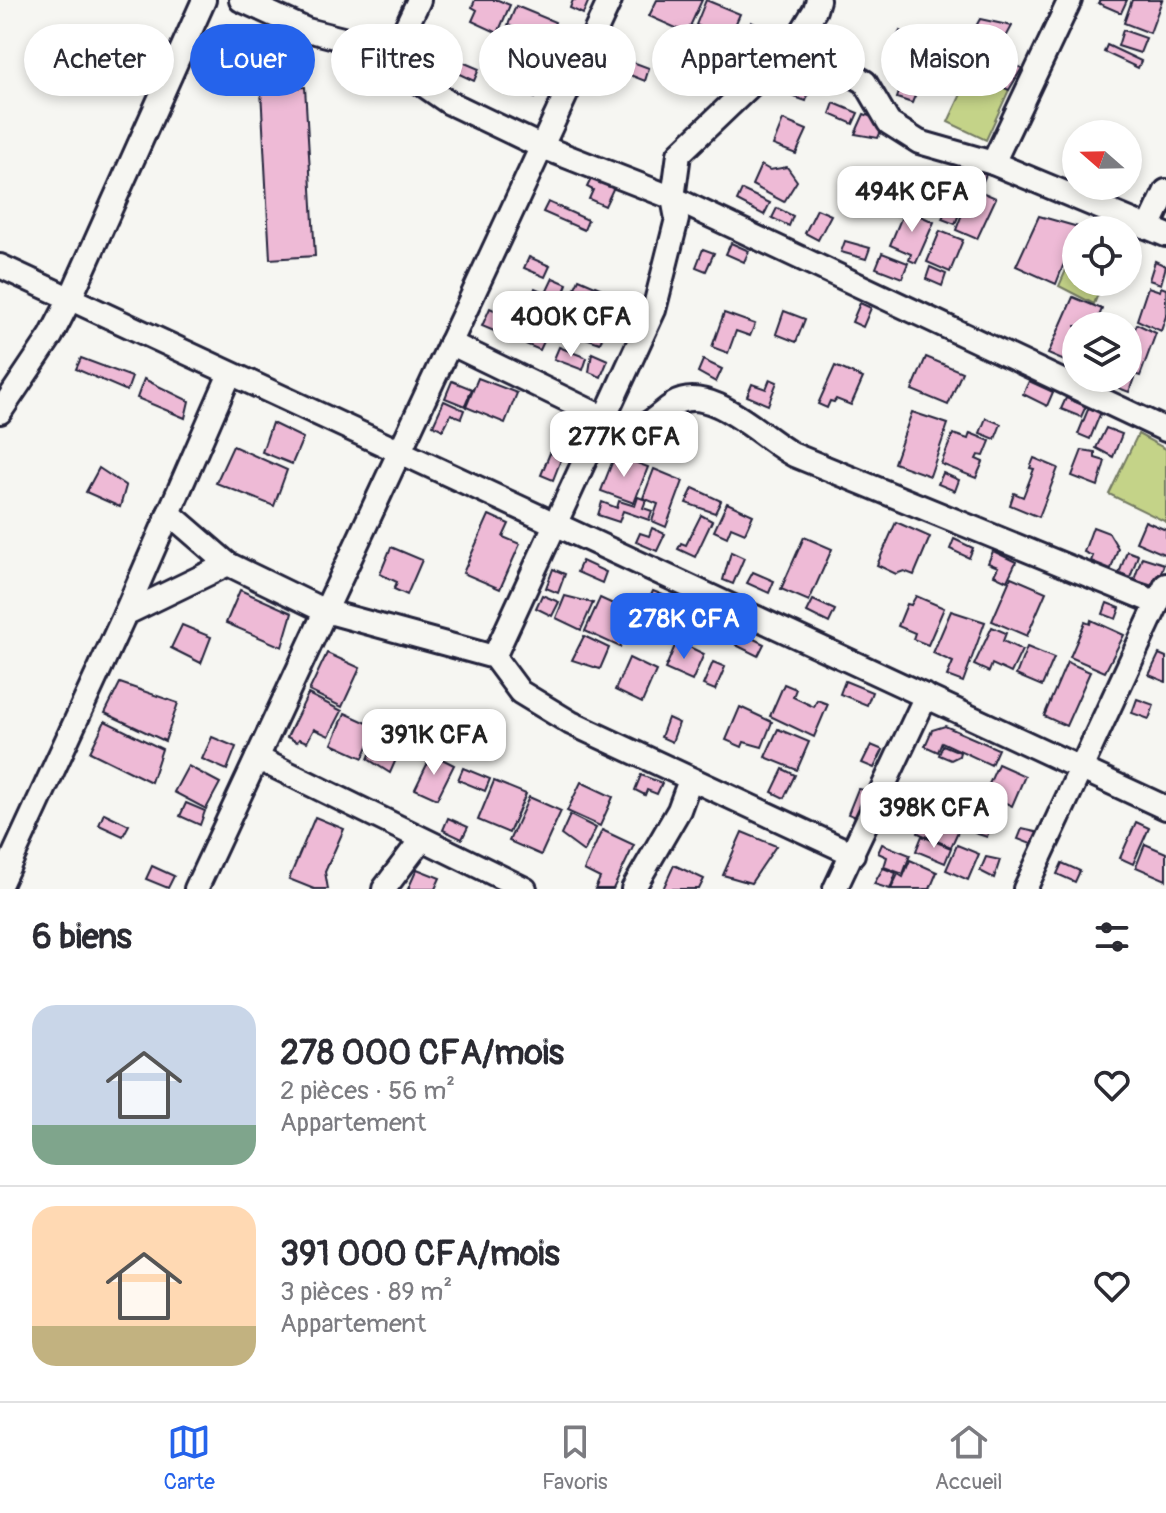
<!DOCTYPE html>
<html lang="fr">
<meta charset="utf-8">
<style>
:root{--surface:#fff;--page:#f2f2f3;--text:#2b2b33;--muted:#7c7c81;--line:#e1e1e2;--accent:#2563eb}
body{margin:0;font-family:Pangolin,sans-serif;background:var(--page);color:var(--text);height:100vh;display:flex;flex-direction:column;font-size:30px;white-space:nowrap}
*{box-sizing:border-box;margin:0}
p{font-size:26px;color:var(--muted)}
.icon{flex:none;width:44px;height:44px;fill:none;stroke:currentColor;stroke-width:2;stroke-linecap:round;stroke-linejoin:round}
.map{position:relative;height:889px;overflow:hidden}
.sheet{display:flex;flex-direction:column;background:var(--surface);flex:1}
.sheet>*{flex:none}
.hud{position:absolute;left:24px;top:24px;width:1118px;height:72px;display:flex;gap:16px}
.needle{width:52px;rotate:290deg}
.buttons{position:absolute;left:1062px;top:120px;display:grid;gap:16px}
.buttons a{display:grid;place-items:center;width:80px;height:80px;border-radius:50%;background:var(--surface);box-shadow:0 4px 12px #0003;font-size:40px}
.price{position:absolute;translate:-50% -68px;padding:0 18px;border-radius:16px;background:#fff;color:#222;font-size:26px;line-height:52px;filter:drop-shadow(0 2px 4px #0008)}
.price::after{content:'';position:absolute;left:50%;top:48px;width:24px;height:18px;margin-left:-12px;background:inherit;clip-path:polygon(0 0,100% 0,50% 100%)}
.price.current{background:var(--accent);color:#fff}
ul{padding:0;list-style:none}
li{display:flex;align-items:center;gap:24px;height:200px;padding:0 32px}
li+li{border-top:2px solid var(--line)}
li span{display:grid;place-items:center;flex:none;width:224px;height:160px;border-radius:24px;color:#555}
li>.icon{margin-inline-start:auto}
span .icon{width:96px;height:96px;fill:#fffc;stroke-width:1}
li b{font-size:34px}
h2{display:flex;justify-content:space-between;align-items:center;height:96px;padding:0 32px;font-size:34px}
.pill{padding:0 28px;border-radius:36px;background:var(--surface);box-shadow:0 4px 12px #0003;font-size:28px;line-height:72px}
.pill.current{background:var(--accent);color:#fff}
.dock{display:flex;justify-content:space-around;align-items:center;height:112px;border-top:2px solid var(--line);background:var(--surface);font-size:22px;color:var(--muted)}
.dock a{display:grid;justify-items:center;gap:4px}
.dock .current{color:var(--accent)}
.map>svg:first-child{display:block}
</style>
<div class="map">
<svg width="1166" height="889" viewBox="0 0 1166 889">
<rect width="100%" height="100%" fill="#f6f6f2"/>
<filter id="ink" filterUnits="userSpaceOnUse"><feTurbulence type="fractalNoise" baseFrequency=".0125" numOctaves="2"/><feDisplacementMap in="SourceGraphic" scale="16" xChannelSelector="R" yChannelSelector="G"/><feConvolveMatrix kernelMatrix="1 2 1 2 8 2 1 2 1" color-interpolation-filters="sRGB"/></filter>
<g filter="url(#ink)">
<g fill="#c4d388" stroke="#737a62" stroke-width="2">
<path d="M981 51 1006 62 996 84 1009 90 986 140 948 122Z"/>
<path d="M1076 247V282H1103L1094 304 1059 286Z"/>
<path d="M1138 434 1166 449V522L1109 494Z"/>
</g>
<g fill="#eebad6" stroke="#22223b" stroke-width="2">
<path d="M475 0H498L510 5 498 33 472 21 477 10 472 7Z"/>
<path d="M573 0H589L583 14 570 8Z"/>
<path d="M657 0H702L687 33 649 16Z"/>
<path d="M706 0 740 14 729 39 696 25Z"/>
<path d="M1100 0H1127L1121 13 1098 3Z"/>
<path d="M1132 0H1162L1150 33 1124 23Z"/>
<path d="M516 6 555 22 550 35 542 31 539 39 508 25Z"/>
<path d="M980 19 1012 26 998 52 970 37Z"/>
<path d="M751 22 761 27 754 42 744 38Z"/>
<path d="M692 26 715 35 709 47 687 37Z"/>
<path d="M564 27 576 32 570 44 558 39Z"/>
<path d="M1123 30 1146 38 1140 53 1118 46Z"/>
<path d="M900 31 913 39 902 65 887 58Z"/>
<path d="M716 36 748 49 743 62 710 49Z"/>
<path d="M1107 45 1141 61 1138 68 1104 52Z"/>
<path d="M501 48 548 68 535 98 522 92 526 84 503 75 500 81 489 76Z"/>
<path d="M608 50 629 59 624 71 603 62Z"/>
<path d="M460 61 479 69 474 81 455 72Z"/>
<path d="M630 61 649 68 645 81 625 73Z"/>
<path d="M1006 62 1022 68 1009 90 996 84Z"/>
<path d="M907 69 924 74 912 103 897 98Z"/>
<path d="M790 79 811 86 806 101 786 94Z"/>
<path d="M305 87 315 256 270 259 261 90Z"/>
<path d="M834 103 858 113 853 124 830 114Z"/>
<path d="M864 114 885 122 878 138 855 134Z"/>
<path d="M783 120 807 130 796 154 773 145Z"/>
<path d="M967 164 987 172 982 184 962 176Z"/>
<path d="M761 165 770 170 787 167 797 181 784 202 752 185Z"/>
<path d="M592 177 614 187 605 206 589 199 593 190 587 187Z"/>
<path d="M972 188 996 198 977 239 956 230Z"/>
<path d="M742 190 770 203 764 215 737 201Z"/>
<path d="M951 197 964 202 955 224 942 219Z"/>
<path d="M548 202 588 220 584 230 543 212Z"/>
<path d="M777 208 793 216 789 226 772 218Z"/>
<path d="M817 209 831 215 818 240 805 233Z"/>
<path d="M905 209 934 222 916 263 909 260 911 254 890 245Z"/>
<path d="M1039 216 1078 227 1056 284 1016 266Z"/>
<path d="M940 231 963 240 950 272 927 262Z"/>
<path d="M845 241 870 248 866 259 841 252Z"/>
<path d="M731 243 749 251 744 262 726 254Z"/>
<path d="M703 249 714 253 706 271 696 267Z"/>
<path d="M882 253 908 263 902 278 876 268Z"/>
<path d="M529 257 550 266 545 277 524 268Z"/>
<path d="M1155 261 1166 266 1161 284 1149 280Z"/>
<path d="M930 267 946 274 942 286 926 279Z"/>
<path d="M553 278 567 284 557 310 531 300 535 288 546 293Z"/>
<path d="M579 279 616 295 601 331 563 314Z"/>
<path d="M1148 287 1160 291 1161 287 1166 289V316L1161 331 1137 320Z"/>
<path d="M1073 297 1102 309 1095 326H1076V366L1048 354Z"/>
<path d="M513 299 555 318 540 350 482 326 490 308 505 315Z"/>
<path d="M860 303 871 308 863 327 852 322Z"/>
<path d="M784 311 805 319 796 342 776 334Z"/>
<path d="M724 313 755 324 750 336 736 331 728 353 712 347Z"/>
<path d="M1137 324 1156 333 1140 376 1128 372V344Z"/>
<path d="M589 328 604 333 600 343 585 338Z"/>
<path d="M559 347 587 358 583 370 554 359Z"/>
<path d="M592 353 608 360 601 377 589 372Z"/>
<path d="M926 357 962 372 948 405 912 390Z"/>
<path d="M81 358 132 377 127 391 76 369Z"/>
<path d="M703 360 722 369 716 382 698 372Z"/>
<path d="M835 366 863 378 851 405 836 399 834 402 830 401 827 408 818 404Z"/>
<path d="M1128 372 1135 375 1129 392 1111 385 1114 378H1128Z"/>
<path d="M478 378 517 393 505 423 466 407Z"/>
<path d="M144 379 189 401 185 418 137 398Z"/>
<path d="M770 379 777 382 768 405 747 396 752 384 766 389Z"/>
<path d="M452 381 472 389 465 406 445 398Z"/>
<path d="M1029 381 1053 392 1047 406 1023 394Z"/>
<path d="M1066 398 1086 406 1081 417 1061 409Z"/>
<path d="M444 401 464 410 461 418 451 414 443 430 433 425Z"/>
<path d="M1089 407 1101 412 1090 439 1078 434Z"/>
<path d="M912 412 948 424 930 476 894 463Z"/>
<path d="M986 418 1001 424 995 439 980 433Z"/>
<path d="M272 423 303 438 292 464 262 452Z"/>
<path d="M1106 428 1122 434 1113 457 1096 448Z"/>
<path d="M970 433 990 441 984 456 978 455 976 459 983 462 976 478 941 464 953 434 968 439Z"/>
<path d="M233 446 287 470 274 506 216 483Z"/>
<path d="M1082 450 1095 452V458L1105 461 1098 486 1072 476Z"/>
<path d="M550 453 562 457 553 480 541 475Z"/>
<path d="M615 455 648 467 634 503 601 491Z"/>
<path d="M1034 458 1058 468 1039 517 1010 505 1014 493 1023 497 1034 469 1030 468Z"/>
<path d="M99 468 126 486 120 507 86 492Z"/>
<path d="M654 469 683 481 666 527 652 521 658 504 643 498Z"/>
<path d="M943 473 959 480 955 491 938 484Z"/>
<path d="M693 488 721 501 715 513 686 503Z"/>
<path d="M638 497 646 500 643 508 652 511 649 520 623 511 619 522 598 515 602 502 617 508 619 501 635 506Z"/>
<path d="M727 503 753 515 745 533 731 527 727 537 714 531Z"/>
<path d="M489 515 509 524 503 537 520 544 500 589 463 573Z"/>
<path d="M701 515 712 521 695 557 678 549 681 543 686 545Z"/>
<path d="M1145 521 1166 530V555L1136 542Z"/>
<path d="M896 522 930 537 914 575 904 571 896 574 877 565Z"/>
<path d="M1093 527 1109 533 1118 548 1111 569 1091 561 1093 556 1084 552Z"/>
<path d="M652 528 665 534 657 551 636 542 640 533 649 536Z"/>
<path d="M804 537 832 549 809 601 781 589Z"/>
<path d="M954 539 973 548 969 558 950 549Z"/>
<path d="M391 547 422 560 407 595 394 589 397 582 380 574Z"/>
<path d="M993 551 1016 562 1007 581 994 575 998 567 988 563Z"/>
<path d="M1127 551 1138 555 1130 578 1119 574Z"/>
<path d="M731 552 744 558 733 584 723 580Z"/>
<path d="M1142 557 1164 564 1156 587 1134 580Z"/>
<path d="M582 561 606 572 602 583 577 572Z"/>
<path d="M553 569 565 574 558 593 546 588Z"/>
<path d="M753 572 774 581 769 593 747 583Z"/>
<path d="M1011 577 1046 592 1027 636 992 621Z"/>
<path d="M240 590 292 613 282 647 226 623Z"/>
<path d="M653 591 671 598 665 611 655 607 650 619 642 615Z"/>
<path d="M542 595 559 602 552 616 536 608Z"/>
<path d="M565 596 593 603 581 630 556 618Z"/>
<path d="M916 596 944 608 928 645 913 639 915 633 898 626 907 604 911 605Z"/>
<path d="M600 598 635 614 620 647 585 631Z"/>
<path d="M813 600 835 610 829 623 807 612Z"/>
<path d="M1107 603 1120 608 1116 619 1103 614Z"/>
<path d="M951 611 985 622 963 682 947 676 953 662 933 653Z"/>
<path d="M1091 620 1124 635 1105 672 1070 657 1085 622 1090 624Z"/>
<path d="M182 625 211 637 201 663 171 648Z"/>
<path d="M992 627 1006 633 1003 641 1022 650 1011 673 992 664 989 672 974 665Z"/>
<path d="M742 633 764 644 758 656 736 645Z"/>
<path d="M584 636 609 648 600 669 572 660Z"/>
<path d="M677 641 704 654 692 681 665 669Z"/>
<path d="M1027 647 1054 658 1042 686 1016 675Z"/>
<path d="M327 653 360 668 342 707 309 691Z"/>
<path d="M1159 654 1166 657V682L1149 675Z"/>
<path d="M629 658 656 671 642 703 615 690Z"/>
<path d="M713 662 725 667 715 690 703 685Z"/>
<path d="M1067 662 1090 672 1066 726 1044 716Z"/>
<path d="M845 681 872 692 867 705 840 694Z"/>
<path d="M120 683 178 703 165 741 105 713Z"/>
<path d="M784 684 796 689 793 697 814 707 817 700 828 704 814 737 770 716Z"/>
<path d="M308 694 342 711 329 736 314 729 307 742 299 739 297 742 287 737Z"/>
<path d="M1137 699 1154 705 1149 719 1132 713Z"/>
<path d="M740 707 772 722 762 747 744 742 742 747 726 740Z"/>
<path d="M345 713 376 727 363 758 332 744Z"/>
<path d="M668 718 679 723 672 742 661 737Z"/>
<path d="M105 721 162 749 151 782 90 752Z"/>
<path d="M945 726 998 749 991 765 942 742 938 752 925 746 932 730Z"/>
<path d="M381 728 405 739 390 773 368 759Z"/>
<path d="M778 729 809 742 797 770 765 757Z"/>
<path d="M212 737 236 747 227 770 202 759Z"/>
<path d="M871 745 883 750 874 768 862 763Z"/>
<path d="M943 745 960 752 959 756 951 760 939 755Z"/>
<path d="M432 754 454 765 437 799 415 789Z"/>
<path d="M998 764 1025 776 1012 806 985 793Z"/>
<path d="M188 766 220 783 206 809 174 792Z"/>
<path d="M463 768 490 779 485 791 458 780Z"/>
<path d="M783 769 795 775 784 798 772 792Z"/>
<path d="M641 775 662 783 657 794 647 790 645 795 635 790Z"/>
<path d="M494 781 526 794 509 833 478 820Z"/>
<path d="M581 782 613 797 600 826 567 811Z"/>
<path d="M858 789 872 791 859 818 848 814Z"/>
<path d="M529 797 561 811 541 855 509 841Z"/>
<path d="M186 803 205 811 200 825 180 816Z"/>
<path d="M104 813 129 825 123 836 99 825Z"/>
<path d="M926 813 960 827 951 847 918 833Z"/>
<path d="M570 815 596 828 584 852 561 835Z"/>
<path d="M315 817 344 829 325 872 328 889H314L289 879Z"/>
<path d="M980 817 992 821 987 837 975 833Z"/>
<path d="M448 818 468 827 462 839 443 830Z"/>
<path d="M1136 822 1149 828 1133 864 1120 858Z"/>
<path d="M1022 829 1040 833 1036 846 1018 839Z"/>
<path d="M602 830 634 845 613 889H595L600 878 584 870Z"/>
<path d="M742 832 776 846 751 883 723 875Z"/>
<path d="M922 836 951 848 945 863 916 851Z"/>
<path d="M882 844 910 855 903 874 884 867 887 857 878 853Z"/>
<path d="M1145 844 1166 853V880L1136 867Z"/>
<path d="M957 845 979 854 968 880 946 870Z"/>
<path d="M986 857 1000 860 994 878 980 871Z"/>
<path d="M910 860 937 872 930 889H891L898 874 903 877Z"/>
<path d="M1062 863 1080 871 1075 882 1057 874Z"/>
<path d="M674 865 704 879 699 889H663Z"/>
<path d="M152 866 174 876 168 888 146 879Z"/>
<path d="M883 868 896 873 890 889 874 884Z"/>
<path d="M417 869 440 878 435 889H408Z"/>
</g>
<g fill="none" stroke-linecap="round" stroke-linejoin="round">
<defs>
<g id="street">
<path d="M241 0 307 30 394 52 422 84 448 102 540 146 673 198 1166 430"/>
<path d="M795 43 865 82 889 123 919 142 993 163 1166 235"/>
<path d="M394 52 419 0"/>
<path d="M993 163 1070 0"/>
<path d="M1149 227 1166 191"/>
<path d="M0 266 1166 808"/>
<path d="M450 343 625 428C647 431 657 415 674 404 710 382 763 439 794 455L1157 603"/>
<path d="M0 412 51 336 70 299 204 0"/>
<path d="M169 513 228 564 325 611 494 657 520 692 571 723 853 854"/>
<path d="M125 614 228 564"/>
<path d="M494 657 654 310 677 219 673 198 679 154 795 43 815 10 818 0"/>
<path d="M257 758 525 889"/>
<path d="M0 885 125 614 229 376"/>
<path d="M196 889 610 0"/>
<path d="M384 889 421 840"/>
<path d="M633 889 679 810 690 780"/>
<path d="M835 889 926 696"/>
<path d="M1025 889 1166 585"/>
</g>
</defs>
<use href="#street" stroke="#22223b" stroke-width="28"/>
<use href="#street" stroke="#f6f6f2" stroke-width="22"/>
</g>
</g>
</svg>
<div class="buttons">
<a><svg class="needle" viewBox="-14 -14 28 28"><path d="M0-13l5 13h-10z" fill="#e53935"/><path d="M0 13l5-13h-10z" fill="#7c7c81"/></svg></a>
<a><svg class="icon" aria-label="locate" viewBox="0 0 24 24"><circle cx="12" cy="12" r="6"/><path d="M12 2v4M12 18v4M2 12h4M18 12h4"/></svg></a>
<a><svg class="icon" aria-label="layers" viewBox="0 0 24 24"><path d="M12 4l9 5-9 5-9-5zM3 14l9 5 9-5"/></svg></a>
</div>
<b class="price" style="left:912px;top:234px">494K CFA</b>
<b class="price" style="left:571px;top:359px">400K CFA</b>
<b class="price" style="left:624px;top:479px">277K CFA</b>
<b class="price current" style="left:684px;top:661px">278K CFA</b>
<b class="price" style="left:434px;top:777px">391K CFA</b>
<b class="price" style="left:934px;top:850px">398K CFA</b>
<div class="hud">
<a class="pill">Acheter</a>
<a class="pill current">Louer</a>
<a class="pill">Filtres</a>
<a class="pill">Nouveau</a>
<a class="pill">Appartement</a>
<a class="pill">Maison</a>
</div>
</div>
<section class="sheet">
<h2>6 biens<svg class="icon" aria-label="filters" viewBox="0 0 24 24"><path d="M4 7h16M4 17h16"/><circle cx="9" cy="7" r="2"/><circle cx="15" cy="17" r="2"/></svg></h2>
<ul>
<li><span style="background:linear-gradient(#c9d6e8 75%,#7fa58c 0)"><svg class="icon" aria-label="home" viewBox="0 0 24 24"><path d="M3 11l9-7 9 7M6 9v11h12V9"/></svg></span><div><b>278 000 CFA/mois</b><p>2 pièces · 56 m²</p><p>Appartement</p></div><svg class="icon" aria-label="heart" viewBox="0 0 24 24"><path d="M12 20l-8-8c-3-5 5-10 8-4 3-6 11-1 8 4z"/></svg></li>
<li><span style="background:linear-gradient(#ffd9b3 75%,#c2b280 0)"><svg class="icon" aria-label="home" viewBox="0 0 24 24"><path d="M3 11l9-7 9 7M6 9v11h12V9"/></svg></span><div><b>391 000 CFA/mois</b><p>3 pièces · 89 m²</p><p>Appartement</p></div><svg class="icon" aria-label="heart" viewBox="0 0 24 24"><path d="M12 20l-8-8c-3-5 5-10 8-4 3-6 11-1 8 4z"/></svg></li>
</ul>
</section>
<nav class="dock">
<a class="current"><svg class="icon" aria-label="map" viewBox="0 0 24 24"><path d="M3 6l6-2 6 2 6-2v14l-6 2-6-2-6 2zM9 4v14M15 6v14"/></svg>Carte</a>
<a><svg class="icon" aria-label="saved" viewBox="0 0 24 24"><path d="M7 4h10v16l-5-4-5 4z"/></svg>Favoris</a>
<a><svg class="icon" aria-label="home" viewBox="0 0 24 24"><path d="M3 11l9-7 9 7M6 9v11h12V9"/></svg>Accueil</a>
</nav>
